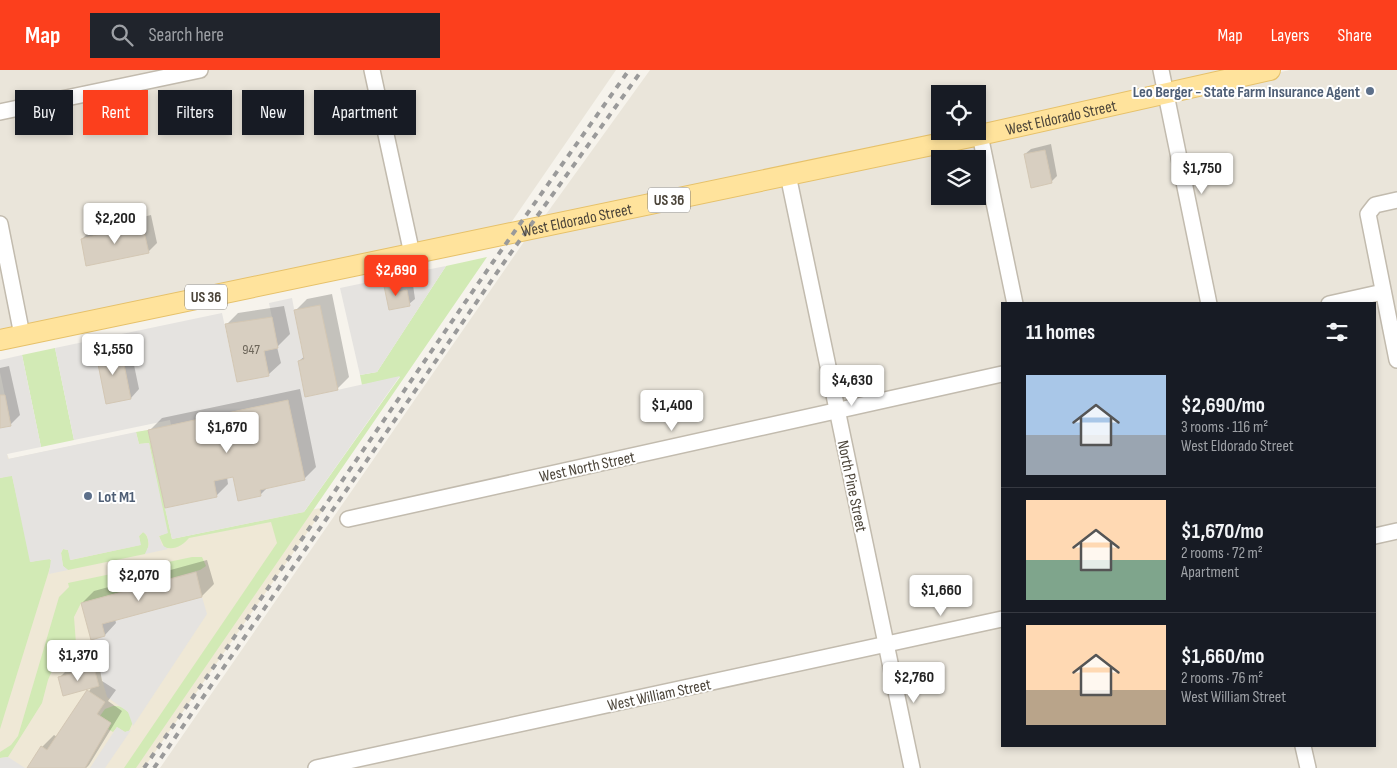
<!DOCTYPE html>
<meta charset="utf-8">
<style>
:root{--surface:#171b24;--page:#20242c;--text:#f1f3f6;--muted:#9ea1a6;--line:#363941;--accent:#fc3f1d}
body{margin:0;font-family:"Sofia Sans Condensed",sans-serif;background:var(--page);color:var(--text);height:100vh;display:flex;flex-direction:column;font-size:19px;white-space:nowrap}
*{box-sizing:border-box;margin:0}
p{font-size:16px;color:var(--muted)}
.icon{flex:none;width:28px;height:28px;fill:none;stroke:currentColor;stroke-width:2;stroke-linecap:round;stroke-linejoin:round}
.map{position:relative;flex:1;overflow:hidden}
.panel{position:absolute;left:1001px;top:232px;width:375px;height:445px;display:flex;flex-direction:column;background:var(--surface);border-radius:0px;box-shadow:0 2px 8px #0003}
.panel>*{flex:none}
.guide{position:absolute;left:15px;top:20px;width:475px;height:45px;display:flex;gap:10px}
.controls{position:absolute;left:931px;top:15px;display:grid;gap:10px}
.controls a{display:grid;place-items:center;width:55px;height:55px;border-radius:0px;background:var(--surface);box-shadow:0 2px 8px #0003;font-size:25px}
.price{position:absolute;translate:-50% -42px;padding:0 11px;border-radius:5px;background:#fff;color:#222;font-size:16px;line-height:32px;filter:drop-shadow(0 1px 2px #0008)}
.price::after{content:'';position:absolute;left:50%;top:30px;width:15px;height:11px;margin-left:-8px;background:inherit;clip-path:polygon(0 0,100% 0,50% 100%)}
.price.selected{background:var(--accent);color:#fff}
ul{padding:0;list-style:none}
li{display:flex;align-items:center;gap:15px;height:125px;padding:0 25px}
li+li{border-top:1px solid var(--line)}
li span{display:grid;place-items:center;flex:none;width:140px;height:100px;border-radius:0px;color:#555}
li>.icon{margin-inline-start:auto}
span .icon{width:60px;height:60px;fill:#fffc;stroke-width:1}
li b{font-size:21px}
h2{display:flex;justify-content:space-between;align-items:center;height:60px;padding:0 25px;font-size:21px}
.tag{padding:0 18px;border-radius:0px;background:var(--surface);box-shadow:0 2px 8px #0003;font-size:18px;line-height:45px}
.tag.selected{background:var(--accent);color:#fff}
header{display:flex;align-items:center;gap:30px;box-sizing:border-box;height:70px;padding:0 25px;background:var(--accent);color:#fff}
header strong{font-size:24px}
nav{display:flex;gap:28px;margin-inline-start:auto;font-size:18px}
.search{width:350px;height:45px;background:var(--page);display:flex;align-items:center;gap:12px;box-sizing:border-box;padding:0 18px;border-radius:0px;color:var(--muted);font-size:19px}
.map>svg:first-child{display:block}
</style>
<header>
<strong>Map</strong>
<div class="search"><svg class="icon" aria-label="search" viewBox="0 0 24 24"><circle cx="10" cy="10" r="6"/><path d="M15 15l6 6"/></svg>Search here</div>
<nav><a>Map</a><a>Layers</a><a>Share</a></nav>
</header>
<div class="map">
<svg width="1397" height="698" viewBox="0 0 1397 698">
<rect width="100%" height="100%" fill="#f6f3ec"/>
<g fill="#eae5da" fill-rule="evenodd">
<path d="M0 0H616L506 160 0 269Z"/>
<path d="M650 0H1256L978 60V24H940V61H970L539 154Z"/>
<path d="M1290 0H1397V698H160L530 163ZM940 89H978V126H940ZM1002 234H1375V676H1002Z"/>
</g>
<path fill="#efe8d6" d="M148 360 172 469 325 437 144 698H0V385L7 384 9 389Z"/>
<g fill="#d2eab5">
<path d="M487 187 136 698H124L277 473 271 452 189 468C183 475 174 481 164 477L159 466 167 463 149 373 139 374 136 362 148 360 172 469 304 442 400 307 362 315 360 305 377 302 446 196Z"/>
<path d="M55 278 74 370 41 377 22 285Z"/>
<path d="M12 405 31 492 48 488 52 491 0 659V408Z"/>
<path d="M143 462C150 467 150 477 145 484L68 500 63 496 61 483 63 479 68 480 71 490 140 475 139 466Z"/>
<path d="M192 487H202L206 496 200 500 81 533 74 547 76 574 55 594 48 610 42 633 8 687 0 688V682L11 675 18 666 59 527 69 517 68 513Z"/>
<path d="M113 636C124 635 130 642 133 652L129 661 125 662 117 657 113 662 108 659 111 653 100 646 105 639Z"/>
</g>
<g fill="#e5e3e0">
<path d="M446 196 377 302 360 305 340 218 383 209 389 240 410 236 407 221 398 222 395 206Z"/>
<path d="M292 228 301 276 311 288 298 291 306 327 400 306 304 442 172 469 165 438 216 427 214 411 233 407 261 426 260 420 305 410 288 330 171 355 170 350 74 370 55 278 222 243 237 312 269 306 264 281 278 277 269 233Z"/>
<path d="M22 285 41 377 7 384 8 389 136 362 139 374 149 373 168 463 159 466 162 475 168 479 145 484 149 475 147 465 143 462 139 466 141 475 70 490 68 480 63 479 61 483 63 496 68 500 49 504 51 489 30 492 12 406 0 408V358L11 355 0 302V290Z"/>
<path d="M202 527 207 544 133 656 128 642 107 627 91 570 105 566 102 554Z"/>
<path d="M117 657 125 662 131 660 105 698H90Z"/>
<path d="M8 687 25 698H0V688Z"/>
</g>
<g fill="#0003">
<path d="M1051 74 1057 106 1051 112 1025 84 1031 79Z"/>
<path d="M151 145 157 173 148 182 82 169 91 160Z"/>
<path d="M402 208 404 217 413 215 415 229 409 234 385 216 391 210Z"/>
<path d="M332 224 349 307 337 319 299 291 305 286 295 241 307 229Z"/>
<path d="M284 236 290 264 277 277 281 293 269 304 226 255 238 243Z"/>
<path d="M129 271 139 319 131 328 97 285 106 276Z"/>
<path d="M9 296 20 345 11 354 0 357V298Z"/>
<path d="M300 319 316 397 304 409 269 416 260 425 234 406 227 407 228 414 216 426 150 360 162 348Z"/>
<path d="M207 490 214 514 202 526 115 549 116 553 105 565 82 533 94 521Z"/>
<path d="M99 593 102 611 116 620 108 631 122 641 89 695 86 698H28L42 677 54 665 57 667 92 617 59 608 65 602Z"/>
</g>
<g fill="#d8cfc1" stroke="#d3c7b4">
<path d="M1045 80 1052 113 1031 118 1024 84Z"/>
<path d="M142 153 149 183 86 196 81 169Z"/>
<path d="M396 213 398 222 407 220 410 236 389 240 384 216Z"/>
<path d="M320 235 338 320 305 327 298 291 304 289 294 240Z"/>
<path d="M272 247 278 278 264 281 269 306 237 312 225 254Z"/>
<path d="M121 279 131 329 106 334 96 284Z"/>
<path d="M0 325H5L11 356 0 358Z"/>
<path d="M288 330 305 410 260 420 261 426 238 431 233 407 214 411 217 427 165 438 148 360Z"/>
<path d="M196 502 202 527 102 554 105 566 91 570 81 533Z"/>
<path d="M94 598 99 616 63 626 58 607Z"/>
<path d="M87 620 105 632 97 644 111 653 85 698H27L41 676 47 680Z"/>
</g>
<g fill="none" stroke-linecap="round" stroke-linejoin="round">
<defs>
<g id="minor">
<path d="M372 0 412 184"/>
<path d="M1161 0 1209 234"/>
<path d="M0 42 200 0"/>
<path d="M980 65 1015 234"/>
<path d="M788 105 912 698"/>
<path d="M1397 130 1375 135 1368 144 1397 290"/>
<path d="M0 154 22 265"/>
<path d="M1329 234 1383 222"/>
<path d="M348 449 1002 304"/>
<path d="M1375 466 1397 461"/>
<path d="M1303 676 1308 698"/>
<path d="M316 698 1002 549"/>
</g>
<g id="major">
<path id="s1" d="M0 270 980 65 1270 0"/>
</g>
</defs>
<use href="#minor" stroke="#c2bbae" stroke-width="18"/>
<use href="#major" stroke="#e6c16a" stroke-width="22"/>
<use href="#minor" stroke="#fff" stroke-width="15"/>
<use href="#major" stroke="#ffe39c" stroke-width="20"/>
<g stroke="#9a9a9a" stroke-width="4" stroke-dasharray="6 6" stroke-linecap="butt">
<path d="M144 698 493 192 629 0"/>
<path d="M154 698 505 191 642 0"/>
</g>
</g>
<g fill="#5c6f8a" stroke="#fff" stroke-width="2">
<circle cx="1370" cy="21" r="5"/>
<circle cx="88" cy="426" r="5"/>
</g>
<g text-anchor="middle" stroke-width="4" stroke-linejoin="round" paint-order="stroke">
<g font-size="14" fill="#6e675b">
<text x="251" y="284">947</text>
</g>
<g fill="#fff" stroke="#817c74" stroke-width="1">
<rect x="648" y="117.5" width="42" height="25" rx="4"/>
<rect x="185" y="214.5" width="42" height="25" rx="4"/>
</g>
<g font-size="15" font-weight="bold" fill="#4b4439">
<text x="669" y="135">US 36</text>
<text x="206" y="232">US 36</text>
</g>
<g font-size="16" font-weight="bold" fill="#4e5e75" stroke="#fff" text-anchor="end">
<text x="1360" y="27">Leo Berger - State Farm Insurance Agent</text>
<text x="98" y="432" text-anchor="start">Lot M1</text>
</g>
<g font-size="16" fill="#4b4439" stroke="#fff">
<text dy="6" stroke="none"><textPath href="#s1" startOffset="1084">West Eldorado Street</textPath></text>
<text dy="6" stroke="none"><textPath href="#s1" startOffset="589">West Eldorado Street</textPath></text>
<text transform="translate(587 396) rotate(-12)" y="6">West North Street</text>
<text transform="translate(853 416) rotate(78)" y="6">North Pine Street</text>
<text transform="translate(659 624) rotate(-12)" y="6">West William Street</text>
</g>
</g>
</svg>
<div class="controls">
<a><svg class="icon" aria-label="locate" viewBox="0 0 24 24"><circle cx="12" cy="12" r="6"/><path d="M12 2v4M12 18v4M2 12h4M18 12h4"/></svg></a>
<a><svg class="icon" aria-label="layers" viewBox="0 0 24 24"><path d="M12 4l9 5-9 5-9-5zM3 14l9 5 9-5"/></svg></a>
</div>
<b class="price" style="left:1202px;top:125px">$1,750</b>
<b class="price" style="left:115px;top:175px">$2,200</b>
<b class="price selected" style="left:396px;top:227px">$2,690</b>
<b class="price" style="left:113px;top:306px">$1,550</b>
<b class="price" style="left:852px;top:337px">$4,630</b>
<b class="price" style="left:672px;top:362px">$1,400</b>
<b class="price" style="left:227px;top:384px">$1,670</b>
<b class="price" style="left:139px;top:532px">$2,070</b>
<b class="price" style="left:941px;top:547px">$1,660</b>
<b class="price" style="left:78px;top:612px">$1,370</b>
<b class="price" style="left:914px;top:634px">$2,760</b>
<div class="guide">
<a class="tag">Buy</a>
<a class="tag selected">Rent</a>
<a class="tag">Filters</a>
<a class="tag">New</a>
<a class="tag">Apartment</a>
</div>
<section class="panel">
<h2>11 homes<svg class="icon" aria-label="filters" viewBox="0 0 24 24"><path d="M4 7h16M4 17h16"/><circle cx="9" cy="7" r="2"/><circle cx="15" cy="17" r="2"/></svg></h2>
<ul>
<li><span style="background:linear-gradient(#a9c7e8 60%,#9aa5b1 0)"><svg class="icon" aria-label="home" viewBox="0 0 24 24"><path d="M3 11l9-7 9 7M6 9v11h12V9"/></svg></span><div><b>$2,690/mo</b><p>3 rooms · 116 m²</p><p>West Eldorado Street</p></div></li>
<li><span style="background:linear-gradient(#ffd9b3 60%,#7fa58c 0)"><svg class="icon" aria-label="home" viewBox="0 0 24 24"><path d="M3 11l9-7 9 7M6 9v11h12V9"/></svg></span><div><b>$1,670/mo</b><p>2 rooms · 72 m²</p><p>Apartment</p></div></li>
<li><span style="background:linear-gradient(#ffd9b3 65%,#b9a48a 0)"><svg class="icon" aria-label="home" viewBox="0 0 24 24"><path d="M3 11l9-7 9 7M6 9v11h12V9"/></svg></span><div><b>$1,660/mo</b><p>2 rooms · 76 m²</p><p>West William Street</p></div></li>
</ul>
</section>
</div>
